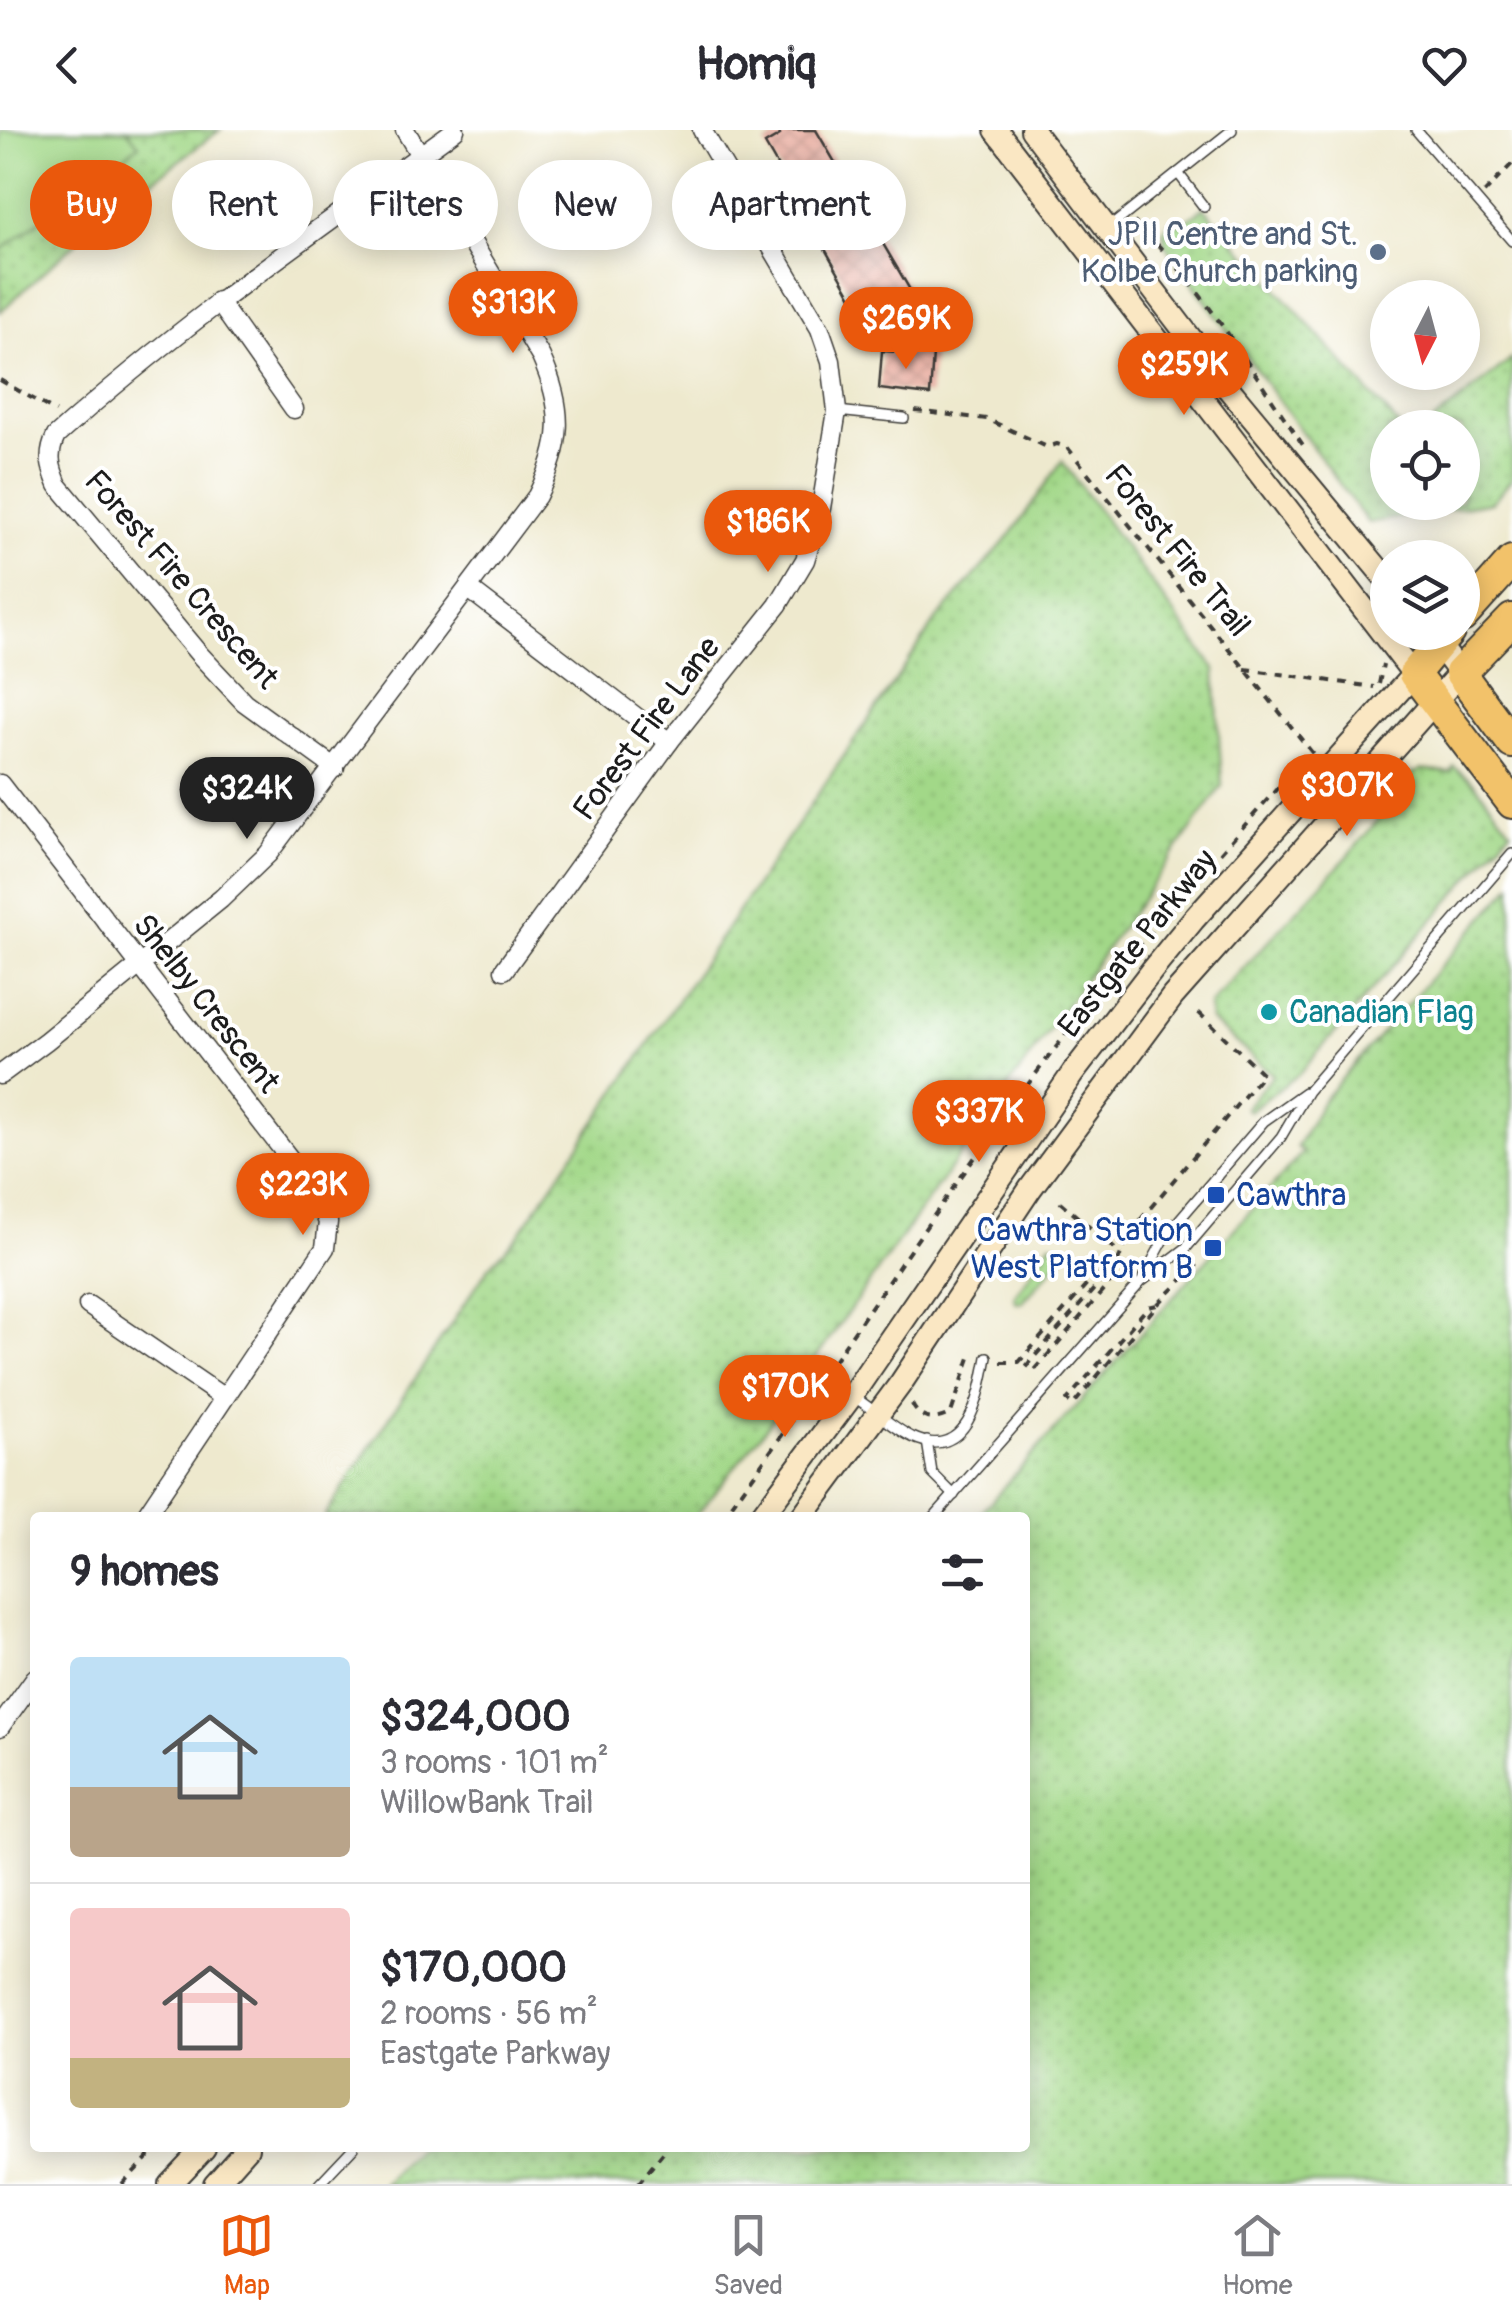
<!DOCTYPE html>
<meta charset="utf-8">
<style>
:root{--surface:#fff;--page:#f2f2f3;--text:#2b2b33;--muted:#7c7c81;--line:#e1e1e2;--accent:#ea580c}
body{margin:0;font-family:Pangolin,sans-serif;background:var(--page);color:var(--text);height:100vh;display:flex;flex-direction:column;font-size:38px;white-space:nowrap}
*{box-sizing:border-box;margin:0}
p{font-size:32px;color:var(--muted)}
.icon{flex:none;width:55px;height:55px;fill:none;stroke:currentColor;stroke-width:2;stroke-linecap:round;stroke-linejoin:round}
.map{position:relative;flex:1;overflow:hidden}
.side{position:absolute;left:30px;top:1382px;width:1000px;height:640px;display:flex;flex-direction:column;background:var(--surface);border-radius:10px;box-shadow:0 5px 25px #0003}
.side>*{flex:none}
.hud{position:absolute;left:30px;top:30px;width:1000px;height:90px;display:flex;gap:20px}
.needle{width:65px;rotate:186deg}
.buttons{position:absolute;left:1370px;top:150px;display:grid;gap:20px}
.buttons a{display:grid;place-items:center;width:110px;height:110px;border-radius:50%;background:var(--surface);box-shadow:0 5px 25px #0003;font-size:50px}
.price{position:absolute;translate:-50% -85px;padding:0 22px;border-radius:35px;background:var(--accent);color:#fff;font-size:32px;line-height:65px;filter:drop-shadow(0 2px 5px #0008)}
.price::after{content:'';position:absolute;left:50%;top:60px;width:30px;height:22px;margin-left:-15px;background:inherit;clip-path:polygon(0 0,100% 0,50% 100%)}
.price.current{background:#222;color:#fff}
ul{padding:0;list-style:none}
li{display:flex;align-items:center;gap:30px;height:250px;padding:0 40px}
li+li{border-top:2px solid var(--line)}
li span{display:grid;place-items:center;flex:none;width:280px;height:200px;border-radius:10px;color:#555}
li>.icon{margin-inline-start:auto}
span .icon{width:120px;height:120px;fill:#fffc;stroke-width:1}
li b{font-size:42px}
h2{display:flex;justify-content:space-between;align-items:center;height:120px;padding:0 40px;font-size:42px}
.tag{padding:0 35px;border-radius:45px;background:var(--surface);box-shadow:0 5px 25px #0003;font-size:35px;line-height:90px}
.tag.current{background:var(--accent);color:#fff}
header{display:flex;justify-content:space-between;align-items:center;height:130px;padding:0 40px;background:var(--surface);font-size:45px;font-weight:700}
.menu{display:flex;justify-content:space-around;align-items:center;height:140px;border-top:2px solid var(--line);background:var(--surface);font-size:28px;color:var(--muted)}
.menu a{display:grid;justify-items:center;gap:5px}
.menu .current{color:var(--accent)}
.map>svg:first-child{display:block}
</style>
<header><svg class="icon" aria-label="back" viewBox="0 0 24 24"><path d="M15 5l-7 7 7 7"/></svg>Homiq<svg class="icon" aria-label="heart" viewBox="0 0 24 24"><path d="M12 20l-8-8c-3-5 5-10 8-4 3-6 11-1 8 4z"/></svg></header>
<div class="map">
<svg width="1512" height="2054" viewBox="0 0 1512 2054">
<defs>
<pattern id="green-dots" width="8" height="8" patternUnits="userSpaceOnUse" patternTransform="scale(2.5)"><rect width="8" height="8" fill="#a2d888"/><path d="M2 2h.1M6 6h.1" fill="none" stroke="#8bb975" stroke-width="1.8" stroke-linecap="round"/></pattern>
<pattern id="building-cross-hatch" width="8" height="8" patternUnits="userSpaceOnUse" patternTransform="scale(2.5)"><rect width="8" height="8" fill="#e9aea1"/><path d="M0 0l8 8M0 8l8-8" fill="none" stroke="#c7958a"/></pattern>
</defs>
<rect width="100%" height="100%" fill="#fff"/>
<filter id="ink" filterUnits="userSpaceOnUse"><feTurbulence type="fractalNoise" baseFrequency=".01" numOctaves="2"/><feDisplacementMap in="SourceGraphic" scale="20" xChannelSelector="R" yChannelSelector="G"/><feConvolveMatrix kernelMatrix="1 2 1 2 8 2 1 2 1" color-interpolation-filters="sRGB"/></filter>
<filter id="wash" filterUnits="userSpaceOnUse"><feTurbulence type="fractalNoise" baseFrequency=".0048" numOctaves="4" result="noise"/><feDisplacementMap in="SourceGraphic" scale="40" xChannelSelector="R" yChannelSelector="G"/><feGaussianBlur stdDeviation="2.25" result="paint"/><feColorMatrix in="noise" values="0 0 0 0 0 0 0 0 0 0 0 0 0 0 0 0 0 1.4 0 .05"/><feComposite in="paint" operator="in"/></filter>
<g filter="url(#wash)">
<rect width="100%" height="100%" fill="#eee9ce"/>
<g fill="url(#green-dots)" stroke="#5f7a52" stroke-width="2.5">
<path d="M0 0H220L104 87 0 182Z"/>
<path d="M1204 77 1400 297 1388 298V372H1462V298L1426 297 1512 229V349L1492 372 1368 393 1165 115 1163 101 1170 92 1183 94Z"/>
<path d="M1062 331 1215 539 1222 656 766 1298 695 1387H324L488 1138 517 1107 937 489 1012 403Z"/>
<path d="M1454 637 1475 654 1511 700 1299 944 1249 981 1245 978 1273 945 1210 890 1209 875 1348 726 1394 670 1401 650 1421 640 1451 643Z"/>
<path d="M1512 755V2054H384L417 2018H1025V1388L977 1387 1303 1022 1297 1017 1324 969Z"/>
<path d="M1051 1113 1064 1117 1063 1126 1023 1172 1017 1173 1014 1167Z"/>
</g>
<path fill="#a2d888" stroke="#5f7a52" stroke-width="2.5" d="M0 0H127L139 15 0 121Z"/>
<g id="blocks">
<g fill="url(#building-cross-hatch)">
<path d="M778 0H816L909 158 923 196 882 212V208L874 212 857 166 853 168 765 14 780 5Z"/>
<path d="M882 221 933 224 930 265 879 259Z"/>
</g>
</g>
</g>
<g filter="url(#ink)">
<use href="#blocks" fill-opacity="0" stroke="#3c3b37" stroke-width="2.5"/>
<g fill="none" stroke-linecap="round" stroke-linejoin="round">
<defs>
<g id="service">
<path d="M1416 0 1512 111"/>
<path d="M1178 43 1204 77"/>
<path d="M1110 97 1232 0"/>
<path d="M837 281 904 288"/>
<path d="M1143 1148 1167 1104 1264 991 1305 962"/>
<path d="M854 1267C873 1279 892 1297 912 1307 968 1333 980 1265 987 1227"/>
<path d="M927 1311 932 1343 954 1365"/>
<path d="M933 1388 1141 1152 1186 1118 1281 1007 1308 961 1512 724"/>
<path d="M319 2054 353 2018"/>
</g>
<g id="minor">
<path d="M218 171 294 279"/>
<path d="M469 459 669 612"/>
<path d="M335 638 244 572 199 524 58 355C50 336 47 325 56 306 181 194 319 99 455 0"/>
<path d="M0 654 313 1059 328 1092 325 1118 144 1388"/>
<path d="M504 840 669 612 778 475 805 430 821 378 837 281 831 231 820 199 702 0"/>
<path d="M0 945 46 911 221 769 268 724 537 366C563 314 565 280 541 227L405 0"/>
<path d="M88 1175 224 1268"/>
<path d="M0 1597 35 1548"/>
</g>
<g id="secondary">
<path d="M1032 0 1228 258 1388 451"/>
<path d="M760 1388 852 1265 1073 943 1153 839 1193 790 1414 544 996 0"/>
<path d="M801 1388 901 1253 1030 1059 1173 866 1460 543 1432 505"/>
<path d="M170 2054 204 2018"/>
<path d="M215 2054 247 2018"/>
</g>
<g id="motorway">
<path d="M1462 487 1512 431"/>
<path d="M1512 489 1460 543 1512 613"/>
<path d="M1449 502 1414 544 1512 673"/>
</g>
</defs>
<use href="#service" stroke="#3c3b37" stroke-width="12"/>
<use href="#minor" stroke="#3c3b37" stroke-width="21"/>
<use href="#secondary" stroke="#3c3b37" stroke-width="26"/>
<use href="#motorway" stroke="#3c3b37" stroke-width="34"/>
<g stroke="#3c3b37" stroke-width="4" stroke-dasharray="8 8" stroke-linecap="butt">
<path d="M1484 63 1512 34"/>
<path d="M1134 92C1197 147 1254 245 1303 315"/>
<path d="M0 250 56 282"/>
<path d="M915 281 987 289 1047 317 1057 314 1067 317 1314 625"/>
<path d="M1245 539 1374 557"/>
<path d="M1379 554 1383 534"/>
<path d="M1060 1072 1121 1124"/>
<path d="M1117 1133 1114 1148 1034 1241 1027 1235Z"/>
<path d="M1157 1175 1148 1177 1067 1270 1073 1275 1157 1175 1199 1133"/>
<path d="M1001 1232H1019L1099 1141 1117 1133 1131 1101 1263 944 1198 882"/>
<path d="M912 1274C920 1291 935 1292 951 1283L972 1222"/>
<path d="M722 1388C829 1244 925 1092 1032 949 1109 845 1196 751 1281 654L1305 633"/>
<path d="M122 2054 157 2018"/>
<path d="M638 2054 667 2018"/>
</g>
<use href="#service" stroke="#fff" stroke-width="9"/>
<use href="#minor" stroke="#fff" stroke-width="18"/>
<use href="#secondary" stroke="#fae7c3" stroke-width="22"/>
<use href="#motorway" stroke="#f2c26a" stroke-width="30"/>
</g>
</g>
<circle fill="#5c6f8a" stroke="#fff" stroke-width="4" cx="1378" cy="122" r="10"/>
<circle fill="#0f9aa8" stroke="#fff" stroke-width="4" cx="1269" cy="882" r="10"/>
<g fill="#1a4fb4" stroke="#fff" stroke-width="4">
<rect x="1206" y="1055" width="20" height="20" rx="5"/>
<rect x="1203" y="1108" width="20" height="20" rx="5"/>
</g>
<g text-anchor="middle" stroke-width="8" stroke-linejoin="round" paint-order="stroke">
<g font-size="32" fill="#4e5e75" stroke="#fff" text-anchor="end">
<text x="1358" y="115">JPII Centre and St.<tspan x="1358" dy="37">Kolbe Church parking</tspan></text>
</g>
<g font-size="32" fill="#1c1c1c" stroke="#fff">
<text transform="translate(1178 420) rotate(51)" y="11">Forest Fire Trail</text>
<text transform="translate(182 449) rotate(49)" y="11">Forest Fire Crescent</text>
<text transform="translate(646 598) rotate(-53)" y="11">Forest Fire Lane</text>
<text transform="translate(1137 813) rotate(-51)" y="11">Eastgate Parkway</text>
<text transform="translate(207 873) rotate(52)" y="11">Shelby Crescent</text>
</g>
<g font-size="32" fill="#0d838f" stroke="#fff" text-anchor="start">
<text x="1289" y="893">Canadian Flag</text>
</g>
<g font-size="32" fill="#164399" stroke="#fff" text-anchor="start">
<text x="1236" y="1076">Cawthra</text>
<text x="1193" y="1111" text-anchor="end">Cawthra Station<tspan x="1193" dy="37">West Platform B</tspan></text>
</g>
</g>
</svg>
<div class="buttons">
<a><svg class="needle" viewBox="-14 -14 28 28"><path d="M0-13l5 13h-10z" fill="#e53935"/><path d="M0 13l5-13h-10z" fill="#7c7c81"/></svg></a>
<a><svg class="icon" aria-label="locate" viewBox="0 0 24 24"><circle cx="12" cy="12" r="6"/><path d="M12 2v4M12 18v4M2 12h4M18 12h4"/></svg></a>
<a><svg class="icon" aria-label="layers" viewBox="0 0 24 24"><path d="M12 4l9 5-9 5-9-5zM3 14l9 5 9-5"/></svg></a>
</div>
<b class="price" style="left:513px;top:226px">$313K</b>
<b class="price" style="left:906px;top:242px">$269K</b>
<b class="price" style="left:1184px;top:288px">$259K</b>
<b class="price" style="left:768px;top:445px">$186K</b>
<b class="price" style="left:1347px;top:709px">$307K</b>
<b class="price current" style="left:247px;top:712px">$324K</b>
<b class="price" style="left:979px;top:1035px">$337K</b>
<b class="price" style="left:303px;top:1108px">$223K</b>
<b class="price" style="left:785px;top:1310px">$170K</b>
<div class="hud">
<a class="tag current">Buy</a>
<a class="tag">Rent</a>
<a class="tag">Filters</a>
<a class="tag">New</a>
<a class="tag">Apartment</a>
</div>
<section class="side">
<h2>9 homes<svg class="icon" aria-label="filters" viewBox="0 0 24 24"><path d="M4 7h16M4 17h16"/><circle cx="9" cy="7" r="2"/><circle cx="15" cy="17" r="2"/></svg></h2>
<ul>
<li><span style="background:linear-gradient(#bfe0f5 65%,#b9a48a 0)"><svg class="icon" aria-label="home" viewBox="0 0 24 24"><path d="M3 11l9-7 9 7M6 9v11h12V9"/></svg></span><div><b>$324,000</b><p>3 rooms · 101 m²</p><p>WillowBank Trail</p></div></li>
<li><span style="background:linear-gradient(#f6c9c9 75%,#c2b280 0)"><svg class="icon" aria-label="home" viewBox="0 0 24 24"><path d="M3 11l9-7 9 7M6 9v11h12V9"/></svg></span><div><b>$170,000</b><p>2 rooms · 56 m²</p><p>Eastgate Parkway</p></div></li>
</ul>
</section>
</div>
<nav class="menu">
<a class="current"><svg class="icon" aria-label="map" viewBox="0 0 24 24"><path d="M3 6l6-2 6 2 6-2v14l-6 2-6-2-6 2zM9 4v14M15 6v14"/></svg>Map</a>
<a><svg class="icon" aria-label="saved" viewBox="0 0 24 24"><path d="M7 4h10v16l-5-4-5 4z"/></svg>Saved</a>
<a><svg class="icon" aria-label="home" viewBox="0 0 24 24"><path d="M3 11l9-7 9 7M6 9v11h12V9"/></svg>Home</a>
</nav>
